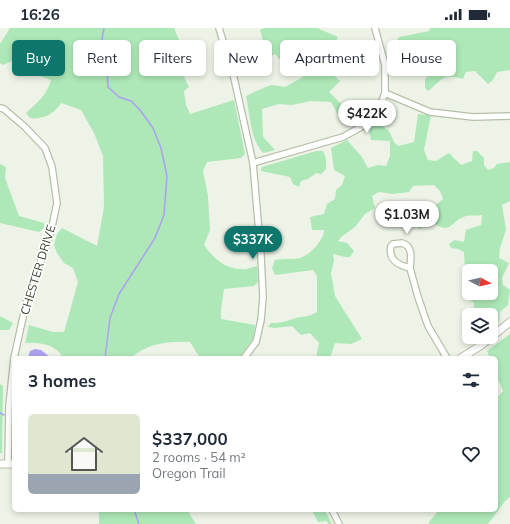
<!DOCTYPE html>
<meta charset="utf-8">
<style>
:root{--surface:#fff;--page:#f6f6f7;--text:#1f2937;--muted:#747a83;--line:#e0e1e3;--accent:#0f766e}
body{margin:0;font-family:Mulish,sans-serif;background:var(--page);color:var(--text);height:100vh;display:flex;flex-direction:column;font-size:15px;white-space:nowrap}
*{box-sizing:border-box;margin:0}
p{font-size:13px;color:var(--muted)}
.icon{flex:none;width:22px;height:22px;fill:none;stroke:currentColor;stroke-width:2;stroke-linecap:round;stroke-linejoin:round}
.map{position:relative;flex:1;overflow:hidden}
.panel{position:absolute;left:12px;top:328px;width:486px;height:156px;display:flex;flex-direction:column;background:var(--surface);border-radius:6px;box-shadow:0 2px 6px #0003}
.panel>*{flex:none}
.banner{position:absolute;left:12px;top:12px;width:486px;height:36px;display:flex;gap:8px}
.needle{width:26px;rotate:97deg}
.tools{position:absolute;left:462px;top:236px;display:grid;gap:8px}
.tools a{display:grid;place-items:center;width:36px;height:36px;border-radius:6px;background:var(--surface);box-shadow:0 2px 6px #0003;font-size:20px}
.price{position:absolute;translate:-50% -34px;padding:0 9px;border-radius:14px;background:#fff;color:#222;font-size:13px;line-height:26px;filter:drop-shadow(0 1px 2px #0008)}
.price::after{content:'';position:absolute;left:50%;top:24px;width:12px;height:9px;margin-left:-6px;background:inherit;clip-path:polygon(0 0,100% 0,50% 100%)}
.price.selected{background:var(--accent);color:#fff}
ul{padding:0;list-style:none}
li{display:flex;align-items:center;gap:12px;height:100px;padding:0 16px}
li+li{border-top:1px solid var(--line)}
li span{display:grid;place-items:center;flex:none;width:112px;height:80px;border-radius:6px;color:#555}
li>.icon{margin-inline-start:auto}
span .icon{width:48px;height:48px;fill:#fffc;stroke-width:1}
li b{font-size:17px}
h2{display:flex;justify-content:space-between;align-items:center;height:48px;padding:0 16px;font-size:17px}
.pill{padding:0 14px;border-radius:6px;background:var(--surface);box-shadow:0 2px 6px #0003;font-size:14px;line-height:36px}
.pill.selected{background:var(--accent);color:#fff}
.status{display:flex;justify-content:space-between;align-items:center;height:28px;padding:0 20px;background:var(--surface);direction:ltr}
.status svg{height:11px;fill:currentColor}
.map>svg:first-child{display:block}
</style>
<div class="status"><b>16:26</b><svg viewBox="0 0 49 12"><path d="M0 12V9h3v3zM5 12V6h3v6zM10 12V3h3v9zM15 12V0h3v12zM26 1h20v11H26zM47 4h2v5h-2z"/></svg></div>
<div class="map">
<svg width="510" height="496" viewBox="0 0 510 496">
<rect width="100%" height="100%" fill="#edf3e6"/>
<g fill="#aee8b8" fill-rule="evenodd">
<path d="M10 0H174L187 31 180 41 189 59 184 63 186 77 190 86 234 72 245 126 241 130 207 134 203 143 208 168 210 202 204 217C212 229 225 241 241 241 246 242 252 239 257 238L258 254 254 258 224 261 221 281V291L255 297 253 311 239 330H200L190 314C169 313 147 315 131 330H61V326C50 315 41 315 25 315L29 297 53 304H64L78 254 73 240 64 235 57 225 54 217 57 206 62 200 97 218 104 179 103 128 94 105 81 82 61 75C54 86 43 92 30 90L26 85C37 75 47 67 51 52L24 42 14 32 3 37 0 35V16Z"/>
<path d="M264 0H317L338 9 326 32 318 34 340 53 329 64 346 81 342 89 337 85 331 74 311 73 292 77 279 76 262 81 263 109 275 122 263 125C250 110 250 87 246 68L261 61 271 57 285 59 303 49 300 38 294 33 283 35 275 26 268 30 260 2Z"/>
<path d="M430 0H510V42L497 44 493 52 488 56 475 43 466 44 463 51C441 45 443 52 428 63L425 60V51L428 48 430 27 429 16 407 19 399 22 391 20 399 9 429 3Z"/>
<path d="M418 86 431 87 424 122 428 132 436 133 449 125 461 137 472 133 473 123H477L484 130V137L488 142 494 140 497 136 510 134V173L502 177 506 202 500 220 499 230 509 235 502 250 503 257 510 262 508 277 500 284 499 294 491 300V287H473L474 275 468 270V258L465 245 464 224 458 221 451 220 449 216 455 212 464 214 466 202 481 197 482 187C477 188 471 187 466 188 450 193 452 207 433 195L418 201V195L425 186 443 171 440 163 434 157 413 158 409 164 393 166 379 164 372 168 375 180 365 186 355 199 341 209 338 213 347 215 354 223 350 229H345L333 226 334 233 331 245 335 268 362 311 351 316 335 315 330 330H316L319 315 310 305 301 307 292 298 275 300 268 299 271 295C282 295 286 293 296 290 305 288 309 289 317 284V248L313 242 275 247 272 240 275 232C283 230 293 232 300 230 310 227 324 212 324 202H312L310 189 324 186 327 176 335 171 336 162 342 157 345 148 334 142 331 120 347 112 362 129 368 140 378 137 386 138 390 128V113L371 112 369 102 376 94 389 103 394 114 398 118 414 114ZM469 243H491V265H469Z"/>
<path d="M316 123H323L326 131V141L321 146 316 145 308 151 301 153 299 159 293 156 290 149 261 143 262 139Z"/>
<path d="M0 136 6 139 5 150 19 188 44 195V200L39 204 0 195Z"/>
<path d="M0 288 13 295 9 302H0Z"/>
<path d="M510 306V469L505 473 488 496H429V494L439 482H496V371L503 363 496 347V330H490L487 323Z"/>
<path d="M0 356 3 358 2 425H0Z"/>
<path d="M99 482H187L196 496H99Z"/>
<path d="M312 482H325L332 496H329L326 493 318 494Z"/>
</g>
<path fill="#aca1f1" d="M35 321 41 322 51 330H28L30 323Z"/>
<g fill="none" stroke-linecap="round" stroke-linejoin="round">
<g stroke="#aca1f1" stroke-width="1.5">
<path d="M104 0 102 11 106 28 108 59 119 69 131 73 140 82 153 100 161 120 167 148 164 187 155 210 119 266 110 290 105 330"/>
<path d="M0 385 4 387"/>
<path d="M13 393H14"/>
<path d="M134 482 139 496"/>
</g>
<defs>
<g id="minor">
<path d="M219 0 234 50 253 135 261 228 263 269 261 292 256 314 244 330"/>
<path d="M385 65 430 84 473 89 510 88"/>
<path d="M0 80 4 81 25 99 45 120 52 139 57 175 50 208 27 271 14 330"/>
<path d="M253 135 343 109 361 99 374 87 380 78 385 65V37L375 0"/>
<path d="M402 215C413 218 411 230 410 240 398 237 388 232 391 218L393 216Z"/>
<path d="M410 240 418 269 428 298 447 330"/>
<path d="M8 436 9 378 14 330"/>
<path d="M332 482 339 496"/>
</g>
<g id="tertiary">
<path d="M461 330 480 318 510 294"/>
<path d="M0 436H14"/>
</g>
</defs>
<use href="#minor" stroke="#b6bfa8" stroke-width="8"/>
<use href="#tertiary" stroke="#b6bfa8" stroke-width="9"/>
<use href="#minor" stroke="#fff" stroke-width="5.5"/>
<use href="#tertiary" stroke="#fff" stroke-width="7"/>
</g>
<g text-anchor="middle" stroke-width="3.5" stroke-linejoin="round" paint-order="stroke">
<g font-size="12" fill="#404635" stroke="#fff">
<text transform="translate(38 242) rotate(-73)" y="4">CHESTER DRIVE</text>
</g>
</g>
</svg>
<div class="tools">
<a><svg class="needle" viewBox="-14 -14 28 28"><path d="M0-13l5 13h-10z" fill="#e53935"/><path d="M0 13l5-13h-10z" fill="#747a83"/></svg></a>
<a><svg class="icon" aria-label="layers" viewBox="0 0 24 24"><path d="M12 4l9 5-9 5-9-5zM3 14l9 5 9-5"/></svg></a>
</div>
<b class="price" style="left:367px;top:106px">$422K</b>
<b class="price" style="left:407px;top:207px">$1.03M</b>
<b class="price selected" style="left:253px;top:232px">$337K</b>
<div class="banner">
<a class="pill selected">Buy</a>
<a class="pill">Rent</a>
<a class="pill">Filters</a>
<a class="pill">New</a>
<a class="pill">Apartment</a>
<a class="pill">House</a>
</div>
<section class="panel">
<h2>3 homes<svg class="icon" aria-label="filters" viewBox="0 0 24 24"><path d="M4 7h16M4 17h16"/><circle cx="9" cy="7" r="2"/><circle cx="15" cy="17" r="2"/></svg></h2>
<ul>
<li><span style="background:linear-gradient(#dfe7d0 75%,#9aa5b1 0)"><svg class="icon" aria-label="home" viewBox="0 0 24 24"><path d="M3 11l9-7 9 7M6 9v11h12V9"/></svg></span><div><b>$337,000</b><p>2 rooms · 54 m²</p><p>Oregon Trail</p></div><svg class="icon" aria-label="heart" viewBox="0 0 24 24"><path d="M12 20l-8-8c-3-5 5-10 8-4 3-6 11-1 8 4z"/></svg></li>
</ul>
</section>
</div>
